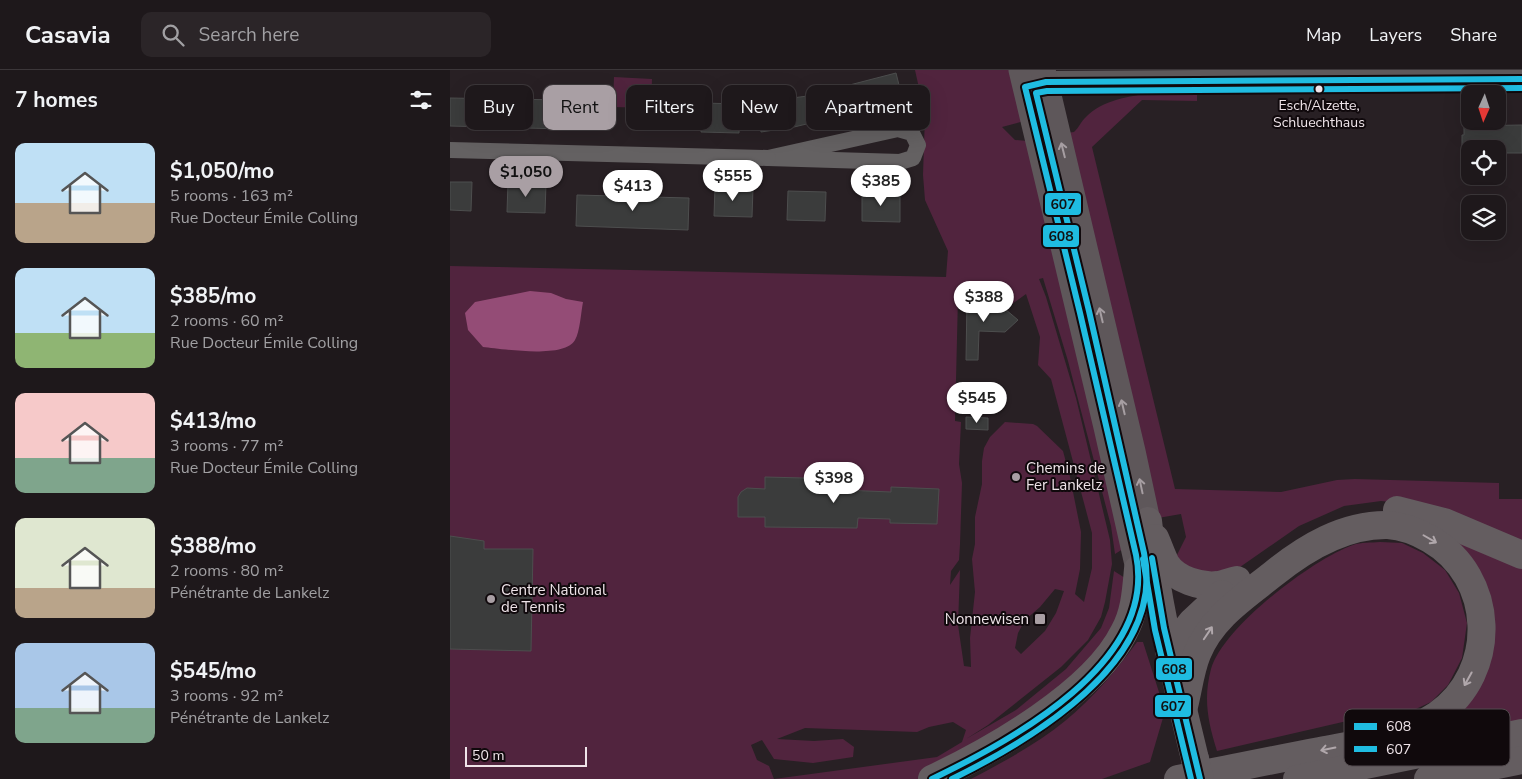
<!DOCTYPE html>
<meta charset="utf-8">
<style>
:root{--surface:#1e181b;--page:#2b2528;--text:#f1f3f6;--muted:#a1a0a3;--line:#3c373a;--accent:#a99fa4}
body{margin:0;font-family:"Nunito Sans",sans-serif;background:var(--page);color:var(--text);height:100vh;display:flex;flex-direction:column;font-size:19px;white-space:nowrap}
*{box-sizing:border-box;margin:0}
p{font-size:16px;color:var(--muted)}
.icon{flex:none;width:28px;height:28px;fill:none;stroke:currentColor;stroke-width:2;stroke-linecap:round;stroke-linejoin:round}
.map{position:relative;flex:1;overflow:hidden}
.side{display:flex;flex-direction:column;background:var(--surface);width:450px}
.side>*{flex:none}
.banner{position:absolute;left:15px;top:15px;width:475px;height:45px;display:flex;gap:10px}
.needle{width:32px;rotate:183deg}
.controls{position:absolute;left:1011px;top:15px;display:grid;gap:10px}
.controls a{display:grid;place-items:center;width:45px;height:45px;border-radius:10px;background:var(--surface);box-shadow:0 5px 20px #0002,0 0 0 1px var(--line);font-size:25px}
.scale{position:absolute;left:15px;bottom:12px;width:122px;box-sizing:border-box;padding-left:5px;border:2px solid #efe4e9;border-top:0;font-size:14px;line-height:18px;white-space:nowrap;color:#efe4e9;-webkit-text-stroke:4px #10090c;paint-order:stroke}
.price{position:absolute;translate:-50% -42px;padding:0 11px;border-radius:18px;background:#fff;color:#222;font-size:16px;line-height:32px;filter:drop-shadow(0 1px 2px #0008)}
.price::after{content:'';position:absolute;left:50%;top:30px;width:15px;height:11px;margin-left:-8px;background:inherit;clip-path:polygon(0 0,100% 0,50% 100%)}
.price.on{background:var(--accent);color:#111}
ul{padding:0;list-style:none}
li{display:flex;align-items:center;gap:15px;height:125px;padding:0 15px}
li span{display:grid;place-items:center;flex:none;width:140px;height:100px;border-radius:10px;color:#555}
li>.icon{margin-inline-start:auto}
span .icon{width:60px;height:60px;fill:#fffc;stroke-width:1}
li b{font-size:21px}
h2{display:flex;justify-content:space-between;align-items:center;height:60px;padding:0 15px;font-size:21px}
.tag{padding:0 18px;border-radius:10px;background:var(--surface);box-shadow:0 5px 20px #0002,0 0 0 1px var(--line);font-size:18px;line-height:45px}
.tag.on{background:var(--accent);color:#111}
header{display:flex;align-items:center;gap:30px;box-sizing:border-box;height:70px;padding:0 25px;background:var(--surface);border-bottom:1px solid var(--line)}
header strong{font-size:24px}
nav{display:flex;gap:28px;margin-inline-start:auto;font-size:18px}
.search{width:350px;height:45px;background:var(--page);display:flex;align-items:center;gap:12px;box-sizing:border-box;padding:0 18px;border-radius:10px;color:var(--muted);font-size:19px}
main{display:flex;flex:1;min-height:0}
.map>svg:first-child{display:block}
</style>
<header>
<strong>Casavia</strong>
<div class="search"><svg class="icon" aria-label="search" viewBox="0 0 24 24"><circle cx="10" cy="10" r="6"/><path d="M15 15l6 6"/></svg>Search here</div>
<nav><a>Map</a><a>Layers</a><a>Share</a></nav>
</header>
<main>
<section class="side">
<h2>7 homes<svg class="icon" aria-label="filters" viewBox="0 0 24 24"><path d="M4 7h16M4 17h16"/><circle cx="9" cy="7" r="2"/><circle cx="15" cy="17" r="2"/></svg></h2>
<ul>
<li><span style="background:linear-gradient(#bfe0f5 60%,#b9a48a 0)"><svg class="icon" aria-label="home" viewBox="0 0 24 24"><path d="M3 11l9-7 9 7M6 9v11h12V9"/></svg></span><div><b>$1,050/mo</b><p>5 rooms · 163 m²</p><p>Rue Docteur Émile Colling</p></div></li>
<li><span style="background:linear-gradient(#bfe0f5 65%,#8fb573 0)"><svg class="icon" aria-label="home" viewBox="0 0 24 24"><path d="M3 11l9-7 9 7M6 9v11h12V9"/></svg></span><div><b>$385/mo</b><p>2 rooms · 60 m²</p><p>Rue Docteur Émile Colling</p></div></li>
<li><span style="background:linear-gradient(#f6c9c9 65%,#7fa58c 0)"><svg class="icon" aria-label="home" viewBox="0 0 24 24"><path d="M3 11l9-7 9 7M6 9v11h12V9"/></svg></span><div><b>$413/mo</b><p>3 rooms · 77 m²</p><p>Rue Docteur Émile Colling</p></div></li>
<li><span style="background:linear-gradient(#dfe7d0 70%,#b9a48a 0)"><svg class="icon" aria-label="home" viewBox="0 0 24 24"><path d="M3 11l9-7 9 7M6 9v11h12V9"/></svg></span><div><b>$388/mo</b><p>2 rooms · 80 m²</p><p>Pénétrante de Lankelz</p></div></li>
<li><span style="background:linear-gradient(#a9c7e8 65%,#7fa58c 0)"><svg class="icon" aria-label="home" viewBox="0 0 24 24"><path d="M3 11l9-7 9 7M6 9v11h12V9"/></svg></span><div><b>$545/mo</b><p>3 rooms · 92 m²</p><p>Pénétrante de Lankelz</p></div></li>
</ul>
</section>
<div class="map">
<svg width="1072" height="709" viewBox="0 0 1072 709">
<rect width="100%" height="100%" fill="#282024"/>
<g fill="#51243e" fill-rule="evenodd">
<path d="M465 0H561L574 51 552 57 565 70 578 71 676 477 665 484 661 456 618 291 593 208 589 209 596 227 626 328 660 470 662 494 655 532 651 547 638 570 611 597 538 655 516 669 566 640 616 599 651 558 659 538 664 501 675 508 671 537 655 573 627 604 482 709H0V196L496 207 498 181 475 130 473 105 475 45ZM576 224 590 267 588 295 601 309 642 463V498L634 532 625 524 630 499 631 462 620 407 613 381 587 356 583 354 555 352 540 367 534 378 532 391V414L525 447V474L522 489 525 522 520 568 521 597 514 596 508 555 510 500 500 515 501 501 509 490 510 474 512 413 509 394 511 352 505 351 508 227 552 228 562 234ZM605 519 614 521 606 543 595 561 571 584 565 578 568 563 575 550 590 537ZM503 652 516 660 512 672 487 687 324 709 319 696 307 690 301 675 312 670 324 689 363 693 403 687 404 677 393 669 364 671 327 669 355 658 467 662 479 657Z"/>
<path d="M164 7 202 9 201 38 163 37Z"/>
<path d="M702 23H747V31L692 30 642 77 725 419 831 422 887 410 905 409 1049 413V429H1072V477L962 434 931 431 894 436 849 456 780 504H751L723 493 736 467 731 444 708 448 616 63 624 62C629 58 631 51 636 47 652 30 680 26 702 23Z"/>
<path d="M988 463 1072 492V651L966 674 1039 578Z"/>
<path d="M930 472 952 473 973 483 995 500 1009 523 1017 553 1012 588 998 615 981 632 955 644 910 648 767 681C758 652 753 629 761 599 773 557 863 489 903 475 911 472 921 473 930 472Z"/>
<path d="M687 572H693L715 641 700 692 652 709H521C553 692 587 674 615 651 643 628 666 601 687 572Z"/>
</g>
<path fill="#944c76" d="M80 221 101 223 116 229 133 232C131 242 130 262 125 270 115 289 52 279 33 277L18 260 15 243 25 232Z"/>
<g fill="#3b3c3c" stroke="#4d4e4e">
<path d="M446 3 453 31 344 57 311 62 307 33 357 26Z"/>
<path d="M0 28 114 30 113 59 0 56Z"/>
<path d="M252 33 290 34 289 63 251 62Z"/>
<path d="M1072 55V83H1051V79H1012V65H1014V56Z"/>
<path d="M0 112H22L21 141 0 140Z"/>
<path d="M58 113 96 114 95 143 57 142Z"/>
<path d="M265 117 303 118 302 147 264 146Z"/>
<path d="M338 121 376 122 375 151 337 150Z"/>
<path d="M412 122 450 123V152L412 151Z"/>
<path d="M127 125 239 128 238 160 126 156Z"/>
<path d="M517 229 546 230V237L555 239 568 250 555 262 529 261 528 290H516Z"/>
<path d="M516 347 538 348V360L516 359Z"/>
<path d="M315 407 393 409V420L441 422V417L489 419 487 454 440 453V449L408 448 407 458 315 457V447H288V427L291 422 297 418 315 419Z"/>
<path d="M0 466 34 471V479H83L81 581 0 579Z"/>
</g>
<g fill="none" stroke-linecap="round" stroke-linejoin="round">
<g stroke="#646162" stroke-width="16">
<path d="M448 59 462 63 468 75 463 88 450 92 318 88Z"/>
<path d="M0 80 318 88"/>
</g>
<path stroke="#5e595b" stroke-width="22" d="M596 12 1072 9"/>
<g stroke="#5e575a" stroke-width="25">
<path d="M571 0 656 357 688 499"/>
<path d="M593 0 683 381 698 451"/>
</g>
<g stroke="#645d60" stroke-width="28">
<path d="M947 440 994 452 1072 485"/>
<path d="M698 451C706 532 726 610 745 689"/>
<path d="M705 468C709 477 712 486 716 494 726 510 751 517 768 515 775 514 781 511 787 510"/>
<path d="M719 581 742 552 772 524"/>
<path d="M482 709C543 680 644 623 674 562 685 542 686 521 688 499"/>
<path d="M728 709C775 700 822 690 870 681 909 673 953 668 987 645 1049 602 1046 507 980 469 968 462 952 456 938 455 894 454 855 478 823 504 794 527 761 548 747 584 740 601 738 622 733 640"/>
<path d="M847 709 1072 663"/>
<path d="M978 709 1072 690"/>
</g>
<path stroke="#645d60" stroke-width="28" d="M745 689 750 709"/>
<defs>
<g id="bus-1">
<path d="M702 488 714 558 750 709"/>
<path d="M482 709C562 670 708 593 686 485L630 243 575 17 596 12 1072 9"/>
</g>
<g id="bus-2">
<path d="M693 489 705 560 741 709"/>
<path d="M502 709C583 669 717 590 694 483L639 241 586 23 597 21 1072 18"/>
</g>
</defs>
<use href="#bus-1" stroke="#10090c" stroke-width="10"/>
<use href="#bus-2" stroke="#10090c" stroke-width="10"/>
<use href="#bus-1" stroke="#1fbce1" stroke-width="6"/>
<use href="#bus-2" stroke="#1fbce1" stroke-width="6"/>
</g>
<defs><path id="oneway-shaft" d="M-6 0H5M1.5-3L5.5 0L1.5 3" fill="none" stroke-width="1.6" stroke-linecap="round" stroke-linejoin="round" transform="scale(1.25)"/></defs>
<g stroke="#a69ea2">
<use href="#oneway-shaft" transform="translate(613 80) rotate(-104)"/>
<use href="#oneway-shaft" transform="translate(651 245) rotate(-103)"/>
<use href="#oneway-shaft" transform="translate(673 337) rotate(-103)"/>
<use href="#oneway-shaft" transform="translate(691 416) rotate(-102)"/>
</g>
<g stroke="#b0a7ab">
<use href="#oneway-shaft" transform="translate(980 469) rotate(30)"/>
<use href="#oneway-shaft" transform="translate(758 563) rotate(-56)"/>
<use href="#oneway-shaft" transform="translate(1018 609) rotate(119)"/>
<use href="#oneway-shaft" transform="translate(878 679) rotate(169)"/>
</g>
<circle fill="#efe4e9" stroke="#10090c" stroke-width="2" cx="869" cy="19" r="4.5"/>
<g fill="#a99fa4" stroke="#10090c" stroke-width="2">
<circle cx="566" cy="407" r="5"/>
<circle cx="41" cy="529" r="5"/>
<rect x="584" y="543" width="12" height="12" rx="2.5"/>
</g>
<g text-anchor="middle" stroke-width="4" stroke-linejoin="round" paint-order="stroke">
<g font-size="14" fill="#efe4e9" stroke="#10090c">
<text x="869" y="40">Esch/Alzette,<tspan x="869" dy="17">Schluechthaus</tspan></text>
</g>
<g font-size="15" fill="#efe4e9" stroke="#10090c" text-anchor="start">
<text x="576" y="403">Chemins de<tspan x="576" dy="17">Fer Lankelz</tspan></text>
<text x="51" y="525">Centre National<tspan x="51" dy="17">de Tennis</tspan></text>
<text x="579" y="554" text-anchor="end">Nonnewisen</text>
</g>
</g>
<rect x="894" y="639" width="166" height="57" rx="8" fill="#10090c" stroke="#534b4e" stroke-width="1"/>
<rect x="904" y="653" width="23" height="7" fill="#1fbce1"/>
<rect x="904" y="676" width="23" height="6" fill="#1fbce1"/>
<g font-size="14" fill="#efe4e9">
<text x="936" y="661">608</text>
<text x="936" y="684">607</text>
</g>
<g stroke="#10090c" stroke-width="2">
<rect x="594" y="122" width="38" height="24" rx="5" fill="#1fbce1"/>
<rect x="592" y="154" width="38" height="24" rx="5" fill="#1fbce1"/>
<rect x="705" y="587" width="38" height="24" rx="5" fill="#1fbce1"/>
<rect x="704" y="624" width="38" height="24" rx="5" fill="#1fbce1"/>
</g>
<g font-size="14" text-anchor="middle" font-weight="bold" fill="#111">
<text x="613" y="139">607</text>
<text x="611" y="171">608</text>
<text x="724" y="604">608</text>
<text x="723" y="641">607</text>
</g>
</svg>
<div class="controls">
<a><svg class="needle" viewBox="-14 -14 28 28"><path d="M0-13l5 13h-10z" fill="#e53935"/><path d="M0 13l5-13h-10z" fill="#a1a0a3"/></svg></a>
<a><svg class="icon" aria-label="locate" viewBox="0 0 24 24"><circle cx="12" cy="12" r="6"/><path d="M12 2v4M12 18v4M2 12h4M18 12h4"/></svg></a>
<a><svg class="icon" aria-label="layers" viewBox="0 0 24 24"><path d="M12 4l9 5-9 5-9-5zM3 14l9 5 9-5"/></svg></a>
</div>
<div class="scale">50 m</div>
<b class="price on" style="left:76px;top:128px">$1,050</b>
<b class="price" style="left:283px;top:132px">$555</b>
<b class="price" style="left:431px;top:137px">$385</b>
<b class="price" style="left:183px;top:142px">$413</b>
<b class="price" style="left:534px;top:253px">$388</b>
<b class="price" style="left:527px;top:354px">$545</b>
<b class="price" style="left:384px;top:434px">$398</b>
<div class="banner">
<a class="tag">Buy</a>
<a class="tag on">Rent</a>
<a class="tag">Filters</a>
<a class="tag">New</a>
<a class="tag">Apartment</a>
</div>
</div>
</main>
